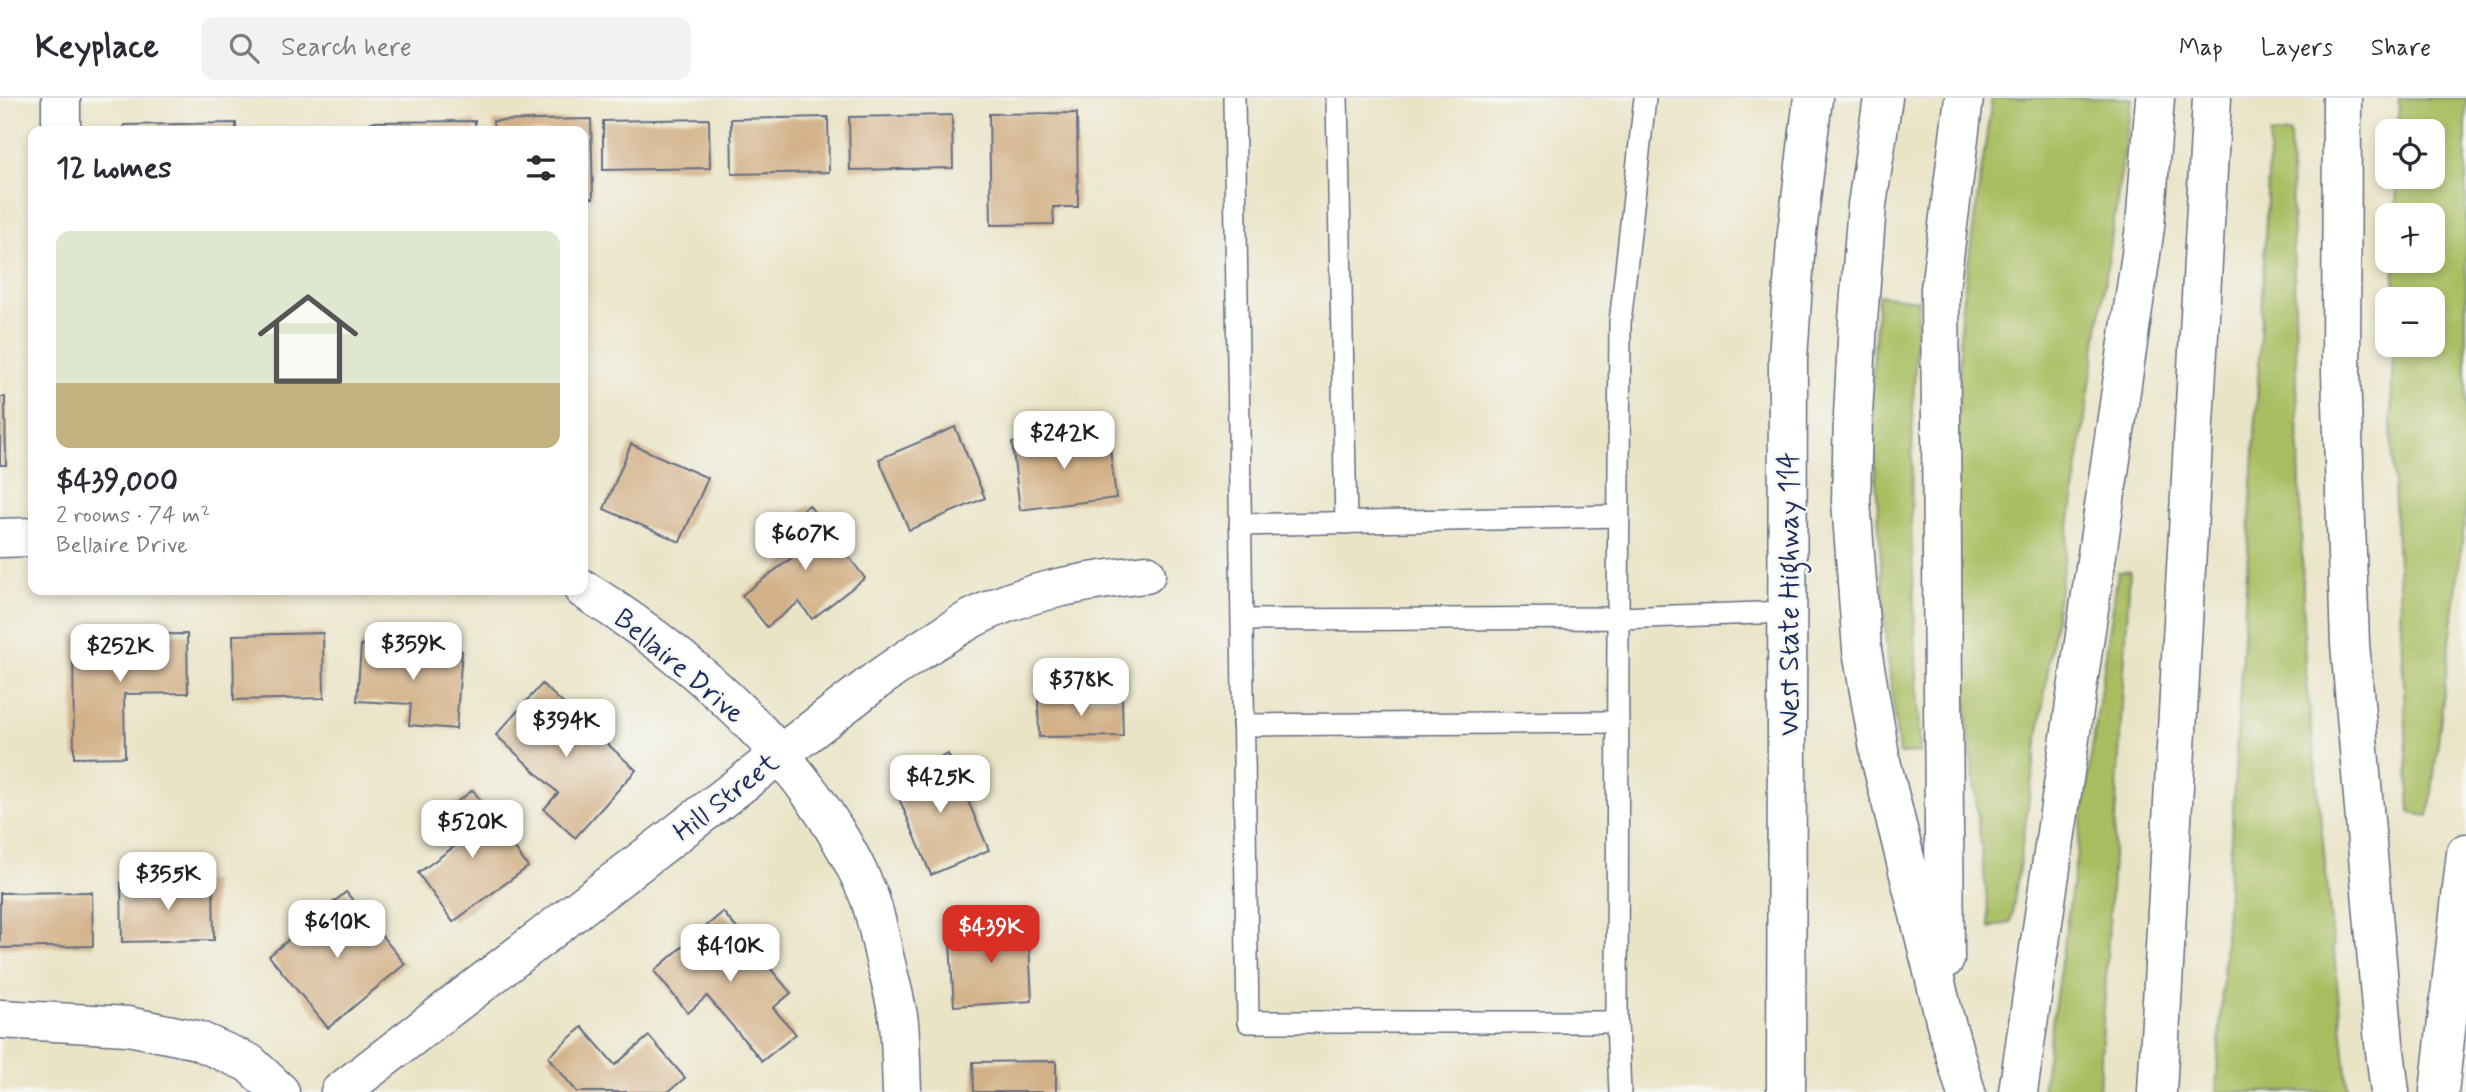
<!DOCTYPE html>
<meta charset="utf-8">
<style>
:root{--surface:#fff;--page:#f2f2f3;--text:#2b2b33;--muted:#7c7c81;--line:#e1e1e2;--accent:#d93025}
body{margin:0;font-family:Mynerve,sans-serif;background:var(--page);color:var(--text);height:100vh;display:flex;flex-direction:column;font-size:26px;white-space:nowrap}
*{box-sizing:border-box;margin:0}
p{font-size:23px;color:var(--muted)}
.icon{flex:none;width:38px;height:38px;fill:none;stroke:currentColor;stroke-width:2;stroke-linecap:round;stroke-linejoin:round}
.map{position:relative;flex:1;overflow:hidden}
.side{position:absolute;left:28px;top:28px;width:560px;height:469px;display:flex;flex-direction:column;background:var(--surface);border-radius:14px;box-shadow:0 4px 10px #0003}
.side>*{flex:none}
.buttons{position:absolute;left:2375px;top:21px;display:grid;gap:14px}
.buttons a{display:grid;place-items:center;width:70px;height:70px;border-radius:14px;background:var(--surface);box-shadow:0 4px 10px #0003;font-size:35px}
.price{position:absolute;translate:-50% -60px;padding:0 16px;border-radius:14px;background:#fff;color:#222;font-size:23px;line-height:46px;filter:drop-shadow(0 2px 4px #0008)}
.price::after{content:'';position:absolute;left:50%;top:42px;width:21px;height:16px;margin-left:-10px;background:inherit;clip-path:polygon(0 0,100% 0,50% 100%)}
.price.active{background:var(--accent);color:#fff}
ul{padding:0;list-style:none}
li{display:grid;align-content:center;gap:14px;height:371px;padding:0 28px}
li+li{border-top:2px solid var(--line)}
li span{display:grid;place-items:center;height:217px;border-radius:14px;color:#555}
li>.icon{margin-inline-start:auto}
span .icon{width:126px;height:126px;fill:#fffc;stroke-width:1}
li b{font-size:30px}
h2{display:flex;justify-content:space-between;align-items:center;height:84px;padding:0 28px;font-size:30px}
header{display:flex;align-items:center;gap:42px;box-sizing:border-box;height:98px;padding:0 35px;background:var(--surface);border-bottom:2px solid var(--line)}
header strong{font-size:33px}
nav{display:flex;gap:38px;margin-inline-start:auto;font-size:24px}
.search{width:490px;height:63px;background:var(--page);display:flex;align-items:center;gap:18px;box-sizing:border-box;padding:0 24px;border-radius:14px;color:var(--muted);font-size:26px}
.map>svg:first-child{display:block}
</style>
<header>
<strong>Keyplace</strong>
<div class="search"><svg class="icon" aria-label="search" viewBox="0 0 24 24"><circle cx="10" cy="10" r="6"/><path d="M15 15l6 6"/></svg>Search here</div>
<nav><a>Map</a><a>Layers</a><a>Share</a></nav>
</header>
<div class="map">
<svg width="2466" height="994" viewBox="0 0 2466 994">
<rect width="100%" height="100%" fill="#f6f6f2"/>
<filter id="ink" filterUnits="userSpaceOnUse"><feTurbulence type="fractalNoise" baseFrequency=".0143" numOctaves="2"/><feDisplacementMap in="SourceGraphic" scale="14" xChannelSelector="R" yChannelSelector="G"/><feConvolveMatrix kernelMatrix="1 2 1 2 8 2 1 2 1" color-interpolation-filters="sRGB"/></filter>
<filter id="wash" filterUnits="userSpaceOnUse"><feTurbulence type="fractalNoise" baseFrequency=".00686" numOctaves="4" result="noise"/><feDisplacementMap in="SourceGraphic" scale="28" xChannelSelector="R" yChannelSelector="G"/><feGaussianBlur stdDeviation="1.57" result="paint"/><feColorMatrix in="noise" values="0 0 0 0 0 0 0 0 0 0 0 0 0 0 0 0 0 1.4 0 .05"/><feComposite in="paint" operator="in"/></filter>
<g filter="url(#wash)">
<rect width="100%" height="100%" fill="#eae4c7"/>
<g fill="#a9bd61" stroke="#627660" stroke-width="2">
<path d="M1992 0H2132L2011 824 1990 830 1968 630 1955 440 1961 214Z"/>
<path d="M2399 0H2466V391L2464 428 2429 718 2410 715 2391 324 2393 247H2432V201H2394L2395 163H2432V117H2396L2397 79H2432V33H2398Z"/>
<path d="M2290 35 2305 565 2348 994H2216L2257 303 2270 37Z"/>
<path d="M1878 197 1918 202 1913 311 1911 427 1920 655 1899 656 1886 543 1871 300Z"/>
<path d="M2130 473 2099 994H2042L2118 474Z"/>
</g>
<g id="blocks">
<g fill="#d3b188">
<path d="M1077 15 1078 109H1053L1054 126 991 127 989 16Z"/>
<path d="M952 17 953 70 850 72 849 19Z"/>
<path d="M828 19 829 74 732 76 731 21Z"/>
<path d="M591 21 593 100H583V33H494L493 23Z"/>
<path d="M709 21 710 70 603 72V23Z"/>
<path d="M475 23V33H370V24Z"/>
<path d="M236 25V33H124V27Z"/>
<path d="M0 299H5L6 367H0Z"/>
<path d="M955 329 985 400 909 432 879 361Z"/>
<path d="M1108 334 1116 400 1020 412 1012 345Z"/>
<path d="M631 346 708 380 680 444 604 411Z"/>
<path d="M809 407 865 480 812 521 799 504 767 529 742 497 794 458 775 433Z"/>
<path d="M323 535 324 600 234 602 233 537Z"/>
<path d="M187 536 188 595 124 596 125 659 74 660 73 537Z"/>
<path d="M361 547 462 553 456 631 409 627 411 606 357 603Z"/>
<path d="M542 586 636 672 575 740 544 711 558 695 496 637Z"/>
<path d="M1122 600 1123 638 1039 639 1038 602Z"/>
<path d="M948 656 989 752 931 777 891 681Z"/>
<path d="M473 692 528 769 453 824 418 775 466 740 446 712Z"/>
<path d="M213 783 214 842 122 844 121 785Z"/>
<path d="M92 794 93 848 0 850V795Z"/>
<path d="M346 794 405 866 328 930 269 858Z"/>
<path d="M723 814 791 895 773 910 796 936 762 963 707 898 688 915 654 873Z"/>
<path d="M1028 826 1032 903 954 908 949 831Z"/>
<path d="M582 929 615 967 649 938 685 980 668 994H577L548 959Z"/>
<path d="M1056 963V994H974L973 964Z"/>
</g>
</g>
</g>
<g filter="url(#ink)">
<use href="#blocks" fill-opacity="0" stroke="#636e83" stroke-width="2"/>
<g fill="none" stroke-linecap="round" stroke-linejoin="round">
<defs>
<g id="service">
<path d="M1234 0 1248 924H1617L1618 520 1242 522"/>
<path d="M1337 0 1346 425"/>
<path d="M1645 0 1620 225 1618 520 1788 514"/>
<path d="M1240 427 1618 418"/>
<path d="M1243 627 1618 624"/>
<path d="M1617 924 1620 994"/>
</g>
<g id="minor">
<path d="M61 0V33"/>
<path d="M0 440 33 439"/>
<path d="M583 491C701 566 812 665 868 796 875 814 879 834 883 853 888 876 896 901 899 925 901 948 901 971 902 994"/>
<path d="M0 921 128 928 197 942 249 965 280 994"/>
<path d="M340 994 877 582C908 560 940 538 973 520 1027 492 1087 483 1146 476"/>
</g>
<path id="secondary" d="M1786 994 1788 260 1796 143 1813 0"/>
<g id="motorway">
<path d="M1883 0 1867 107 1858 222 1853 317 1851 403 1862 552 1881 663 1945 922 1966 994"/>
<path d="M2342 0 2341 275 2350 546 2384 945 2390 994"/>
<path d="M1945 861 1940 191 1964 0"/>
<path d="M2018 994 2145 129 2155 0"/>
<path d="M2157 994 2212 0"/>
<path d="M2439 994 2466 755"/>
</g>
</defs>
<use href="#service" stroke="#636e83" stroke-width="24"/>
<use href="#minor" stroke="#636e83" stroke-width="41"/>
<use href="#secondary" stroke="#636e83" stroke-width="41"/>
<use href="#motorway" stroke="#636e83" stroke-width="41"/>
<use href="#service" stroke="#fff" stroke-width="21"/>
<use href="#minor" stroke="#fff" stroke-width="38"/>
<use href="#secondary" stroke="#fff" stroke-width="38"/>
<use href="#motorway" stroke="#fff" stroke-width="38"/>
</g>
</g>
<g text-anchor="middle" stroke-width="5" stroke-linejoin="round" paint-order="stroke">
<g font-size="28" fill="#1b2f5e" stroke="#f6f6f2">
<text transform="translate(1788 496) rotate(-90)" y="10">West State Highway 114</text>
<text transform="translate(680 567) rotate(40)" y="10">Bellaire Drive</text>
<text transform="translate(725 698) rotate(-38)" y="10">Hill Street</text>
</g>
</g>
</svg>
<div class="buttons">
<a><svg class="icon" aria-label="locate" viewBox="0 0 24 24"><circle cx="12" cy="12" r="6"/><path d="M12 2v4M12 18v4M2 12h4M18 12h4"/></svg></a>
<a>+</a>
<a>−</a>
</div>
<b class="price" style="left:1064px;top:373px">$242K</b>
<b class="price" style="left:805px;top:474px">$607K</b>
<b class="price" style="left:413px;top:584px">$359K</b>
<b class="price" style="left:120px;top:586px">$252K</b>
<b class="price" style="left:1081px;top:620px">$378K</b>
<b class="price" style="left:566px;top:661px">$394K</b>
<b class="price" style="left:940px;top:717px">$425K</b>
<b class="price" style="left:472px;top:762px">$520K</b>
<b class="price" style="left:168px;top:814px">$355K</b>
<b class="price" style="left:337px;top:862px">$610K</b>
<b class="price active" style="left:991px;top:867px">$439K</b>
<b class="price" style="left:730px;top:886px">$410K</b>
<section class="side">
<h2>12 homes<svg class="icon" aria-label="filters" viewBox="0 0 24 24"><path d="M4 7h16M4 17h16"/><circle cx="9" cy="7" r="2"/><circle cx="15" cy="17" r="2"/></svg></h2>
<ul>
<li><span style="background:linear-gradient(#dfe7d0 70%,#c2b280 0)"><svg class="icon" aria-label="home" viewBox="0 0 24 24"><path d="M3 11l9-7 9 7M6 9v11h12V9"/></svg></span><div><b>$439,000</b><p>2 rooms · 74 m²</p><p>Bellaire Drive</p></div></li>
</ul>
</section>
</div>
